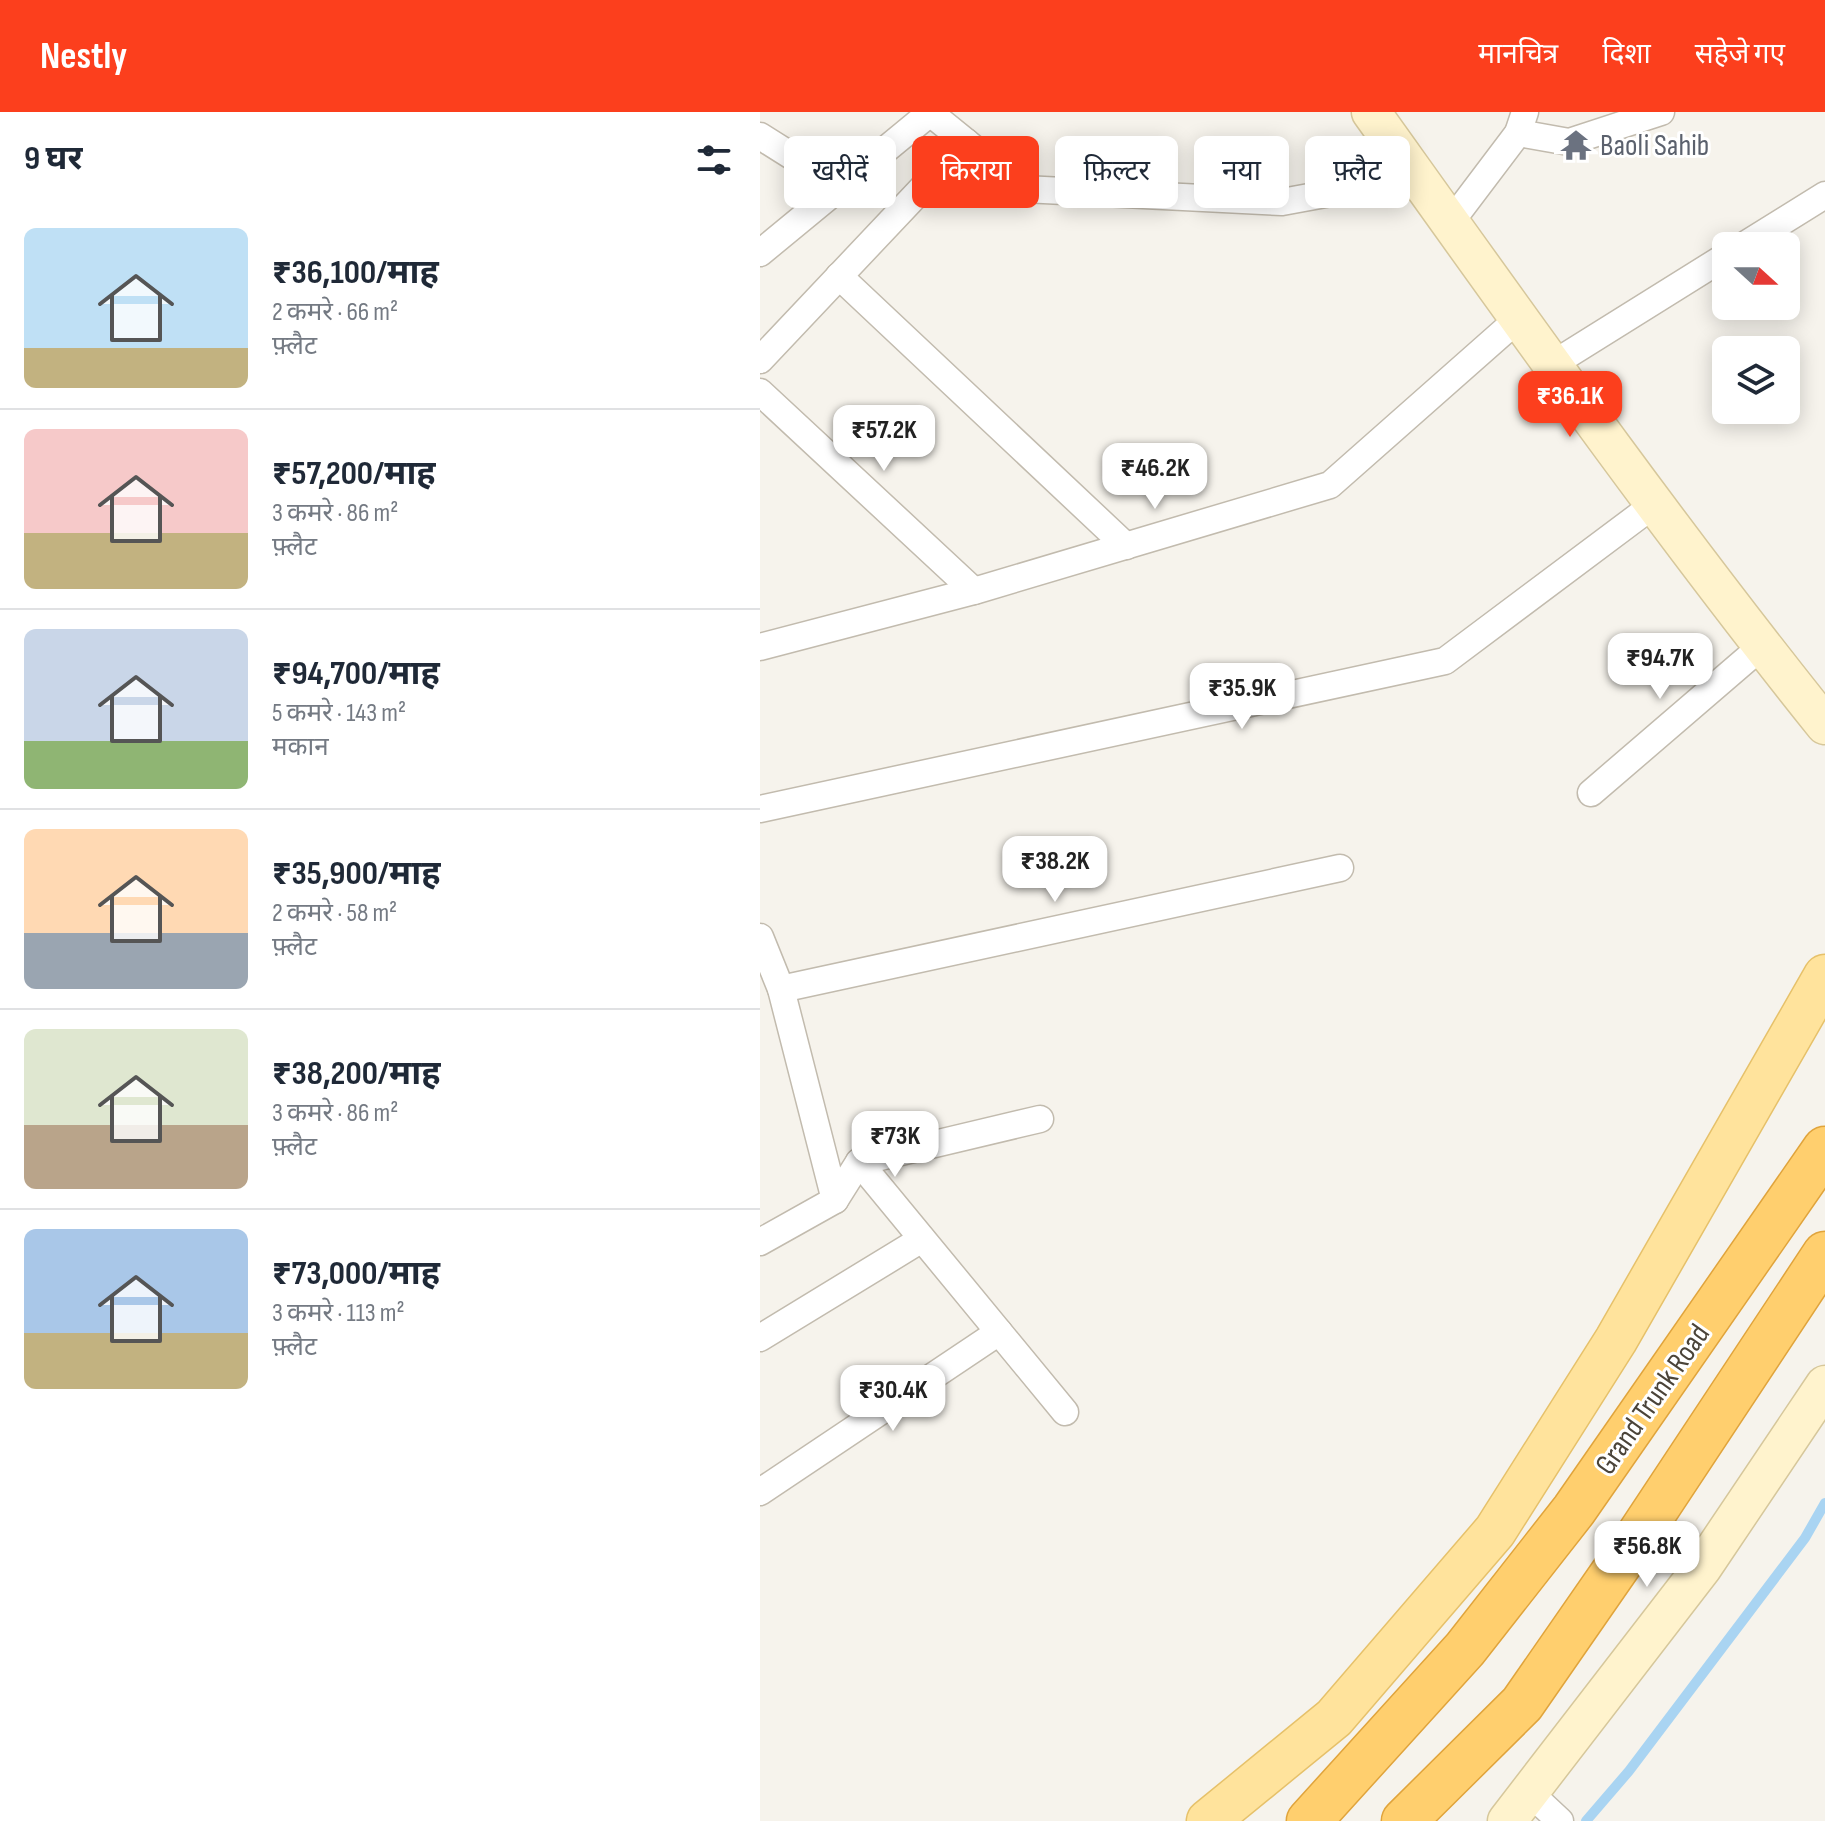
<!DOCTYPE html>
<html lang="hi">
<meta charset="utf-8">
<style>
:root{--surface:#fff;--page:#f2f2f3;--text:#1f2937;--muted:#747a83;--line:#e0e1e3;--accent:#fc3f1d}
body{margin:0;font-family:"Sofia Sans Condensed","Noto Sans Devanagari",sans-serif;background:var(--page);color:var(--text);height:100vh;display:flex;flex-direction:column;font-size:30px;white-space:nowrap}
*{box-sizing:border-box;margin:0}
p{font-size:26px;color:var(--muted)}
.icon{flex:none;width:44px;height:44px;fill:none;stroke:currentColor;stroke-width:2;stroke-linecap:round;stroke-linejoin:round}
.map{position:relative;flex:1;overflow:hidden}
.drawer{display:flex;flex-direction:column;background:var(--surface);width:760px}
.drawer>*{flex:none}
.hud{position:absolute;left:24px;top:24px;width:760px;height:72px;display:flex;gap:16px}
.needle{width:52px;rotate:111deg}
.tools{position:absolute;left:952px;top:120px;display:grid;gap:16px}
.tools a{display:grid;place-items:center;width:88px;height:88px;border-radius:12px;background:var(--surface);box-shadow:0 4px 20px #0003;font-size:40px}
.price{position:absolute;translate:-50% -68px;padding:0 18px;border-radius:16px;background:#fff;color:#222;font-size:26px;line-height:52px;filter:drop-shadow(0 2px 4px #0008)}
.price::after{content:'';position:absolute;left:50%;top:48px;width:24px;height:18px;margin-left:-12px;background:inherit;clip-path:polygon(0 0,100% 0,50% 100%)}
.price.selected{background:var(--accent);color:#fff}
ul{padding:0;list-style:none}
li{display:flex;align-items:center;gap:24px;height:200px;padding:0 24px}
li+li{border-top:2px solid var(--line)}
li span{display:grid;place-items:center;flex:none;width:224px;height:160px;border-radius:12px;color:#555}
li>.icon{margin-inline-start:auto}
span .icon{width:96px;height:96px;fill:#fffc;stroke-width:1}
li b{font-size:34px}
h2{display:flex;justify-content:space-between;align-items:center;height:96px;padding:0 24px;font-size:34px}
.pill{padding:0 28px;border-radius:12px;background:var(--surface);box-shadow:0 4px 20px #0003;font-size:28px;line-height:72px}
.pill.selected{background:var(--accent);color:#fff}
header{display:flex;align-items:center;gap:48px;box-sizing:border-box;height:112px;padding:0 40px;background:var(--accent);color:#fff}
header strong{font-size:38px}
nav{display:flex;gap:44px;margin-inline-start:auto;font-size:28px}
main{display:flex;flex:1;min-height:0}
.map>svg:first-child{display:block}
</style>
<header>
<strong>Nestly</strong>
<nav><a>मानचित्र</a><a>दिशा</a><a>सहेजे गए</a></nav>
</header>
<main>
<section class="drawer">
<h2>9 घर<svg class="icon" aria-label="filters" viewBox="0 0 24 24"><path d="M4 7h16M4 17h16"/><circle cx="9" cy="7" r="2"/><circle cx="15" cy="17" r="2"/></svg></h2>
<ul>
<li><span style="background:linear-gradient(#bfe0f5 75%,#c2b280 0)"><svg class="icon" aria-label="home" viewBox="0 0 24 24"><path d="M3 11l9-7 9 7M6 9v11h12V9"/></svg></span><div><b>₹36,100/माह</b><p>2 कमरे · 66 m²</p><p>फ़्लैट</p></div></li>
<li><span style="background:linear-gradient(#f6c9c9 65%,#c2b280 0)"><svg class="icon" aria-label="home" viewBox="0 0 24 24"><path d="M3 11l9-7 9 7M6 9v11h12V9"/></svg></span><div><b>₹57,200/माह</b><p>3 कमरे · 86 m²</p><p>फ़्लैट</p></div></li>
<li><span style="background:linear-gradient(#c9d6e8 70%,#8fb573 0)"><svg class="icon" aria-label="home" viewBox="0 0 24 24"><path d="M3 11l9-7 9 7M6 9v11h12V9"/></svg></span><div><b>₹94,700/माह</b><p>5 कमरे · 143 m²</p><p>मकान</p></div></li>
<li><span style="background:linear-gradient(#ffd9b3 65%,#9aa5b1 0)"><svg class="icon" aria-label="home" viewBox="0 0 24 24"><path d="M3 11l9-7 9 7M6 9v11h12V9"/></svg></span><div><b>₹35,900/माह</b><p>2 कमरे · 58 m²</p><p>फ़्लैट</p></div></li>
<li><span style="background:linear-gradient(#dfe7d0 60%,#b9a48a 0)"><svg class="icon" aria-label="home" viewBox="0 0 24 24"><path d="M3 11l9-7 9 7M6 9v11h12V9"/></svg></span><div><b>₹38,200/माह</b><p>3 कमरे · 86 m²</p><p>फ़्लैट</p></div></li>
<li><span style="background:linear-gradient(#a9c7e8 65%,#c2b280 0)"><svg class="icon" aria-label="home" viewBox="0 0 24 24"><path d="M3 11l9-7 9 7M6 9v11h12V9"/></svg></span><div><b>₹73,000/माह</b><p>3 कमरे · 113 m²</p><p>फ़्लैट</p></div></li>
</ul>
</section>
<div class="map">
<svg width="1065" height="1709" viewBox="0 0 1065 1709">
<rect width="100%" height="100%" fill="#f6f3ec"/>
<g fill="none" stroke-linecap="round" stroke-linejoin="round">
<path stroke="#a9d4f2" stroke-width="10" d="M826 1709 869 1659 1045 1426 1065 1391"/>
<defs>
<g id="street">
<path d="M169 0 264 77 522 90 658 65"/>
<path d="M758 21 809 30 901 0"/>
<path d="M0 24 81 75"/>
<path d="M690 111 758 21 765 0"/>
<path d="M983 134 1065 83"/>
<path d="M0 141 170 1"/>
<path d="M79 164 366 434"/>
<path d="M0 248 206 30"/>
<path d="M793 252 966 144"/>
<path d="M0 280 214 479"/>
<path d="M0 535 214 479 570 373 759 206"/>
<path d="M831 681 1002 534"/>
<path d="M0 697 685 549 896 391"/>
<path d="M0 825 21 877 75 1088"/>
<path d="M21 877 580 756"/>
<path d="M99 1050 305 1300"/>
<path d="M0 1130 75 1088 99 1050 280 1007"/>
<path d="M0 1226 162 1127"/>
<path d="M0 1380 239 1220"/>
<path d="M770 1681 800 1709"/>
</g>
<g id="secondary">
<path d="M611 0C759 207 906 415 1065 613"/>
<path d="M747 1709 942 1456 1065 1273"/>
</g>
<path id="primary" d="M448 1709 574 1606 735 1419 856 1228 1065 864"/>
<g id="highway">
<path d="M549 1709 705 1537 814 1398 1065 1037"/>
<path d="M644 1709 762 1592 871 1435 1065 1142"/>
</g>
</defs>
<use href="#street" stroke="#c2bbae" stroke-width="29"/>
<use href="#secondary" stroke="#d6c79b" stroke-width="41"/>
<use href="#primary" stroke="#e6c16a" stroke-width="45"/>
<use href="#highway" stroke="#e0a43c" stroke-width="47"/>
<use href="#street" stroke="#fff" stroke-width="26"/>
<use href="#secondary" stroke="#fff3cd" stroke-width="38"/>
<use href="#primary" stroke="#ffe39c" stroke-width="42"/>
<use href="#highway" stroke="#ffcf6e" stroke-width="44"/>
</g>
<defs>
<symbol id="temple-bare" viewBox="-9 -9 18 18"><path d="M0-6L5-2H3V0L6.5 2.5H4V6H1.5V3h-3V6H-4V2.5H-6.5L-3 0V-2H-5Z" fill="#6b7280" stroke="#fff" stroke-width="2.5" paint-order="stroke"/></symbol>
</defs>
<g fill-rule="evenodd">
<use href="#temple-bare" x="794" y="11" width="44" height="44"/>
</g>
<g text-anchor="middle" stroke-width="6" stroke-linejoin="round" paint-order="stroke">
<g font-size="30" fill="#5b616d" stroke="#fff" text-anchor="start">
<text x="840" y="43">Baoli Sahib</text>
</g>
<g font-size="30" fill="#4b4439" stroke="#fff">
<text transform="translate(892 1287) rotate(-55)" y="10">Grand Trunk Road</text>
</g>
</g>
</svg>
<div class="tools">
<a><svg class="needle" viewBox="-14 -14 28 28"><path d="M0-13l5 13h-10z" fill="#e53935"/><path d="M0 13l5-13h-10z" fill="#747a83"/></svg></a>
<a><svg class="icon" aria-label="layers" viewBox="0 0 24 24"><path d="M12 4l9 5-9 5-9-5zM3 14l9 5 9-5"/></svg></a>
</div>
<b class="price selected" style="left:810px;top:327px">₹36.1K</b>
<b class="price" style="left:124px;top:361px">₹57.2K</b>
<b class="price" style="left:395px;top:399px">₹46.2K</b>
<b class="price" style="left:900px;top:589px">₹94.7K</b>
<b class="price" style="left:482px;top:619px">₹35.9K</b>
<b class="price" style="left:295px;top:792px">₹38.2K</b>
<b class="price" style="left:135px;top:1067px">₹73K</b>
<b class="price" style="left:133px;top:1321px">₹30.4K</b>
<b class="price" style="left:887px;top:1477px">₹56.8K</b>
<div class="hud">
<a class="pill">खरीदें</a>
<a class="pill selected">किराया</a>
<a class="pill">फ़िल्टर</a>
<a class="pill">नया</a>
<a class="pill">फ़्लैट</a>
</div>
</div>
</main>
